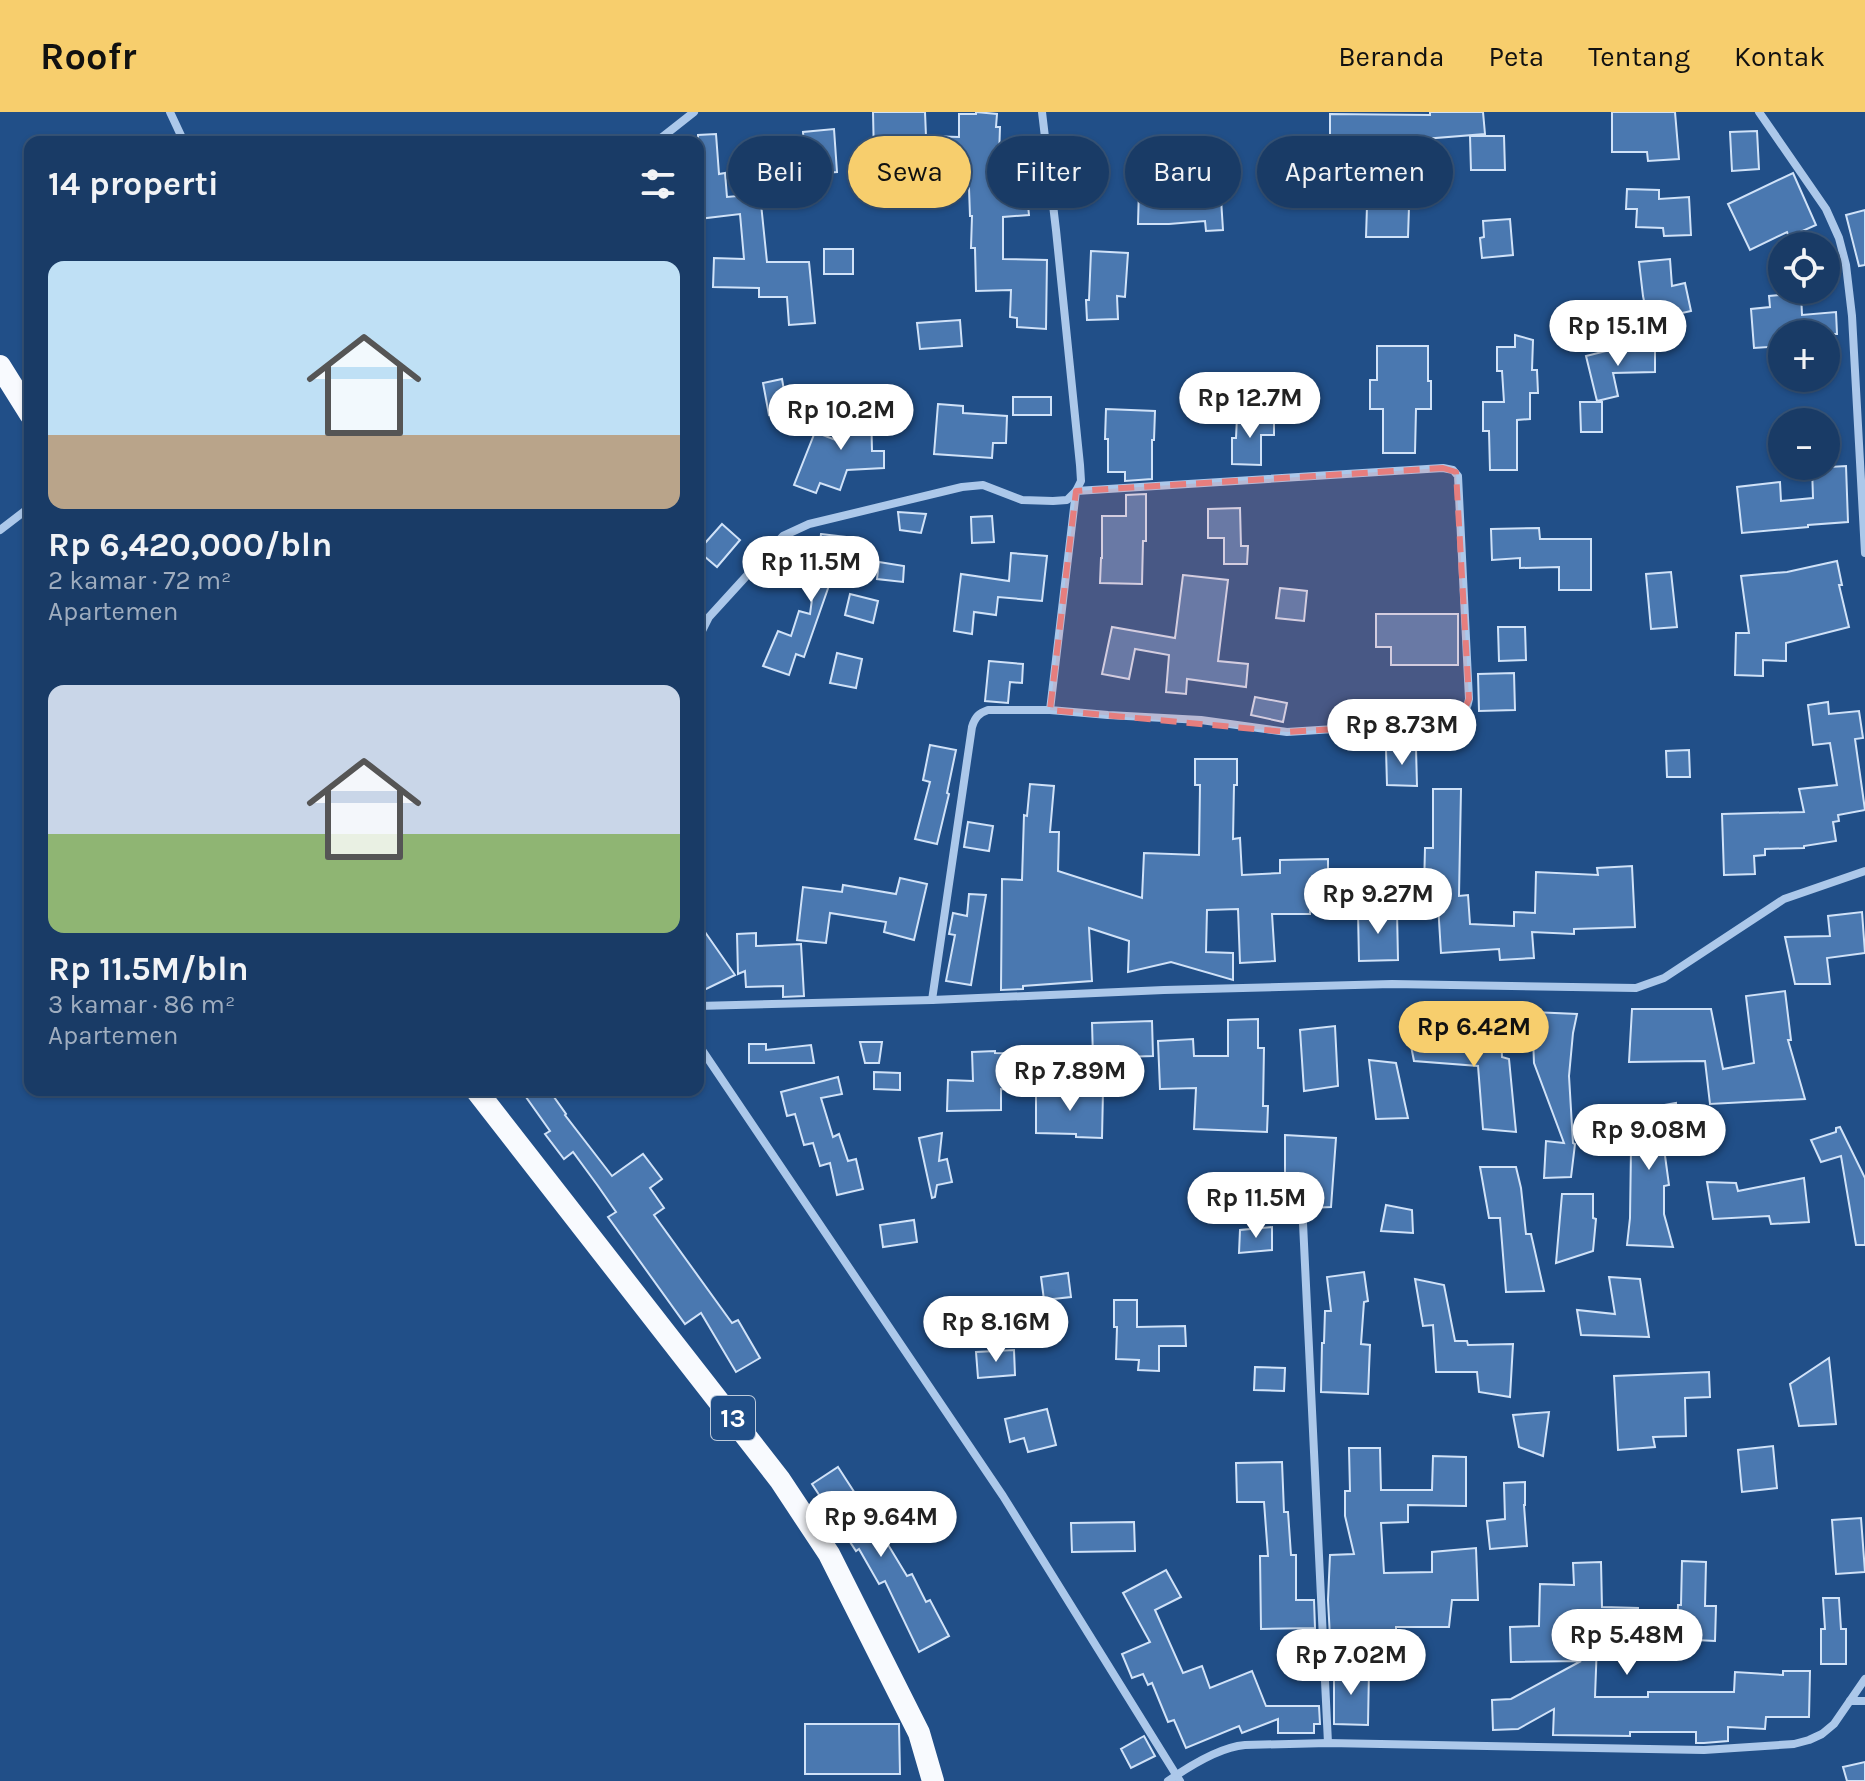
<!DOCTYPE html>
<html lang="id">
<meta charset="utf-8">
<style>
:root{--surface:#193b66;--page:#22426c;--text:#f1f3f6;--muted:#9fadbf;--line:#37557a;--accent:#f7ce6d}
body{margin:0;font-family:Karla,sans-serif;background:var(--page);color:var(--text);height:100vh;display:flex;flex-direction:column;font-size:30px;white-space:nowrap}
*{box-sizing:border-box;margin:0}
p{font-size:26px;color:var(--muted)}
.icon{flex:none;width:44px;height:44px;fill:none;stroke:currentColor;stroke-width:2;stroke-linecap:round;stroke-linejoin:round}
.map{position:relative;flex:1;overflow:hidden}
.drawer{position:absolute;left:24px;top:24px;width:680px;height:960px;display:flex;flex-direction:column;background:var(--surface);border-radius:16px;box-shadow:0 2px 6px #0004,0 0 0 2px var(--line)}
.drawer>*{flex:none}
.hud{position:absolute;left:728px;top:24px;width:760px;height:72px;display:flex;gap:16px}
.controls{position:absolute;left:1768px;top:120px;display:grid;gap:16px}
.controls a{display:grid;place-items:center;width:72px;height:72px;border-radius:50%;background:var(--surface);box-shadow:0 2px 6px #0004,0 0 0 2px var(--line);font-size:40px}
.price{position:absolute;translate:-50% -68px;padding:0 18px;border-radius:28px;background:#fff;color:#222;font-size:26px;line-height:52px;filter:drop-shadow(0 2px 4px #0008)}
.price::after{content:'';position:absolute;left:50%;top:48px;width:24px;height:18px;margin-left:-12px;background:inherit;clip-path:polygon(0 0,100% 0,50% 100%)}
.price.on{background:var(--accent);color:#111}
ul{padding:0;list-style:none}
li{display:grid;align-content:center;gap:16px;height:424px;padding:0 24px}
li span{display:grid;place-items:center;height:248px;border-radius:16px;color:#555}
li>.icon{margin-inline-start:auto}
span .icon{width:144px;height:144px;fill:#fffc;stroke-width:1}
li b{font-size:34px}
h2{display:flex;justify-content:space-between;align-items:center;height:96px;padding:0 24px;font-size:34px}
.chip{padding:0 28px;border-radius:36px;background:var(--surface);box-shadow:0 2px 6px #0004,0 0 0 2px var(--line);font-size:28px;line-height:72px}
.chip.on{background:var(--accent);color:#111}
header{display:flex;align-items:center;gap:48px;box-sizing:border-box;height:112px;padding:0 40px;background:var(--accent);color:#111}
header strong{font-size:38px}
nav{display:flex;gap:44px;margin-inline-start:auto;font-size:28px}
.map>svg:first-child{display:block}
</style>
<header>
<strong>Roofr</strong>
<nav><a>Beranda</a><a>Peta</a><a>Tentang</a><a>Kontak</a></nav>
</header>
<div class="map">
<svg width="1865" height="1669" viewBox="0 0 1865 1669">
<rect width="100%" height="100%" fill="#214f88"/>
<g fill="#4a78b0" stroke="#d0e2f8" stroke-width="2">
<path d="M873 0H925L926 24 959 25V2H976V0L997 2 996 15H1000L999 45H1016L1015 74 1026 73 1029 103 1003 105V147L1047 148 1046 217 1017 215V206L1010 205 1011 178 976 179 975 136H971L972 104H970L969 76H966L962 41 910 39V44L874 45Z"/>
<path d="M1430 0H1483L1485 22 1411 28 1410 48 1330 46V2L1430 3Z"/>
<path d="M1612 0H1675L1679 47 1648 49 1647 40H1612Z"/>
<path d="M834 17 837 60 806 62 803 20Z"/>
<path d="M1757 19 1759 57 1732 59 1730 20Z"/>
<path d="M716 22 719 62 725 61 727 85 760 82 767 150H809L815 211 789 213 787 185H759V176L713 175 714 146 744 147 740 102 698 107V23Z"/>
<path d="M1470 24H1504L1505 58H1471Z"/>
<path d="M1140 41H1168L1169 88H1173V91L1221 87 1223 118 1206 119 1205 109 1169 112H1138Z"/>
<path d="M1793 61 1816 113 1789 125 1787 120 1750 138 1728 92Z"/>
<path d="M1627 77 1659 78V87L1689 85 1691 123 1664 124 1663 116 1636 115 1637 97H1626Z"/>
<path d="M1367 94 1409 95 1408 125H1366Z"/>
<path d="M1865 98V153L1859 154 1846 103Z"/>
<path d="M1510 107 1513 143 1482 146 1480 126 1484 125 1483 109Z"/>
<rect x="824" y="137" width="29" height="25"/>
<path d="M1091 139 1128 141 1125 185 1117 184 1118 207 1087 208 1086 188H1089Z"/>
<path d="M1670 147 1672 174 1685 171 1691 199 1673 203 1677 222 1652 227 1643 184 1639 150Z"/>
<path d="M1801 181 1802 203 1836 200 1837 222H1782V234L1754 236 1751 197 1770 195 1769 184Z"/>
<path d="M960 208 962 234 920 237 917 211Z"/>
<path d="M1515 223 1533 228 1532 258H1537L1538 281H1530V307L1517 308V358H1490L1489 319H1483V290H1504L1502 259H1497V235H1515Z"/>
<path d="M1377 234H1428V269H1431V297H1416L1415 341H1383V297H1370V268H1377Z"/>
<path d="M1655 235V260L1613 261 1618 284 1597 289 1586 244 1618 236Z"/>
<path d="M782 267 788 300 769 303 763 271Z"/>
<rect x="1013" y="285" width="38" height="18"/>
<path d="M1580 290H1602V320H1581Z"/>
<path d="M938 292 963 294V301L1007 304 1006 331H993L992 346 934 342Z"/>
<path d="M871 294 872 339H884V356L847 358 840 378 820 371 816 381 794 373 815 320 841 330 840 295Z"/>
<path d="M1106 297 1155 299 1154 328H1152V367L1125 369V360H1108V327H1105Z"/>
<path d="M1237 305 1274 306V323H1261V353L1232 352V326H1236Z"/>
<path d="M1846 354 1848 410 1808 413V415L1742 421 1737 375 1780 370 1781 389 1813 386 1812 356Z"/>
<path d="M1146 382V429H1143L1142 472 1100 471 1101 446H1102V404H1126V383Z"/>
<path d="M1240 396 1241 434H1248L1247 452H1224V426H1208V397Z"/>
<path d="M898 400 926 402 921 421 900 418Z"/>
<path d="M992 404 994 430 972 431 971 405Z"/>
<path d="M722 412 740 428 717 455 698 439Z"/>
<path d="M1539 416 1540 427H1591V478H1559V455L1520 456V446L1492 448 1491 417Z"/>
<path d="M821 422 854 426V429H859L858 445 849 444 848 448 839 445 804 545 796 542 789 563 763 554 778 519 791 524 799 499 810 502Z"/>
<path d="M1011 441 1047 444 1042 489 998 485 996 503 974 500 972 522 954 519 961 462 1009 469Z"/>
<path d="M1837 449 1842 473H1839L1849 515 1786 531V549L1763 548V564L1735 563 1736 521H1749L1741 464 1787 460Z"/>
<path d="M879 450 904 454 903 470 877 467Z"/>
<path d="M1671 460 1677 515 1651 517 1646 462Z"/>
<path d="M1183 463 1228 468 1218 549 1248 552 1246 575 1187 567 1186 582 1166 580 1169 543 1135 537 1129 567 1102 562 1112 515 1175 526Z"/>
<path d="M1280 476 1307 479 1304 509 1276 506Z"/>
<path d="M850 482 878 489 873 511 845 503Z"/>
<path d="M1376 502H1458V553H1391V535H1376Z"/>
<path d="M1498 515H1525L1526 548 1499 549Z"/>
<path d="M837 541 862 547 856 576 830 571Z"/>
<path d="M989 549 1023 552 1022 571 1010 570 1008 591 985 589Z"/>
<path d="M1514 561 1515 598 1479 599 1478 562Z"/>
<path d="M1255 585 1287 591 1283 610 1251 603Z"/>
<path d="M1828 590 1829 602 1859 599 1863 626 1855 627 1865 698 1838 703 1839 709 1833 710 1836 729 1804 734V736L1765 737V743L1754 744 1755 762 1724 763 1722 702 1804 700 1799 677 1837 673 1830 631 1813 633 1808 593Z"/>
<path d="M930 633 956 638 947 681 949 682 937 732 915 727 930 670 923 668Z"/>
<path d="M1416 636 1417 674 1387 673 1386 637Z"/>
<path d="M1689 638 1690 665H1667L1666 639Z"/>
<path d="M1195 647H1237V673H1234L1233 727 1240 726 1242 763 1280 761V748L1328 747V781L1310 782V802H1272L1275 849 1240 851 1238 797 1207 798 1206 840 1233 841V868L1171 850 1128 860 1129 829 1089 816 1092 869 1023 874V877L1001 878 1002 767 1022 768 1024 703 1027 704 1030 672 1054 674 1050 720H1059L1058 759 1142 786 1144 741 1199 743 1200 673H1195Z"/>
<path d="M1433 677H1461L1459 784 1468 783 1470 812 1514 814V800L1535 801 1536 760 1598 763 1597 756 1632 754 1635 815 1574 817V822L1532 820 1534 846 1500 848 1499 837 1441 841 1437 776H1424L1425 736H1433Z"/>
<path d="M968 710 993 714 989 739 964 735Z"/>
<path d="M900 766 927 772 914 828 884 820 886 810 830 801 826 831 797 828 803 775 842 780 843 773 896 782Z"/>
<path d="M969 782 986 783 971 873 946 869 955 823 949 822 953 801 967 804Z"/>
<path d="M1397 799 1398 848 1359 849 1358 800Z"/>
<path d="M1862 800 1865 841 1827 846 1830 872H1795L1785 825 1830 824 1828 804Z"/>
<path d="M698 810 735 863 704 878 698 871Z"/>
<path d="M756 821V834L801 832 804 884 783 885V874L746 875 745 859 738 862 737 822Z"/>
<path d="M1785 879 1791 928H1788L1805 987 1710 992 1705 949 1629 950 1632 897H1711L1723 957 1754 951 1746 884Z"/>
<path d="M1532 900 1577 902 1573 921 1569 964 1573 1031 1575 1032 1571 1065 1544 1066 1546 1029 1564 1031 1534 951Z"/>
<path d="M1258 907V936H1264L1263 994H1268L1267 1020 1194 1017 1196 976 1160 977 1158 929 1193 927 1194 944H1228V908Z"/>
<path d="M1152 909 1153 944 1093 946 1092 911Z"/>
<path d="M1335 914 1338 974 1304 979 1300 918Z"/>
<path d="M1407 914 1476 926V919L1501 918 1502 945 1509 947 1516 1020 1483 1017 1478 954 1414 949Z"/>
<path d="M860 930H882L879 951H865Z"/>
<path d="M749 932H766V938L811 933 814 951H749Z"/>
<path d="M995 939V941L1036 942 1035 978 1001 977V998L947 999 948 968 973 969 972 940Z"/>
<path d="M1369 948 1396 951 1408 1006 1376 1007Z"/>
<path d="M874 960 900 961V978L874 977Z"/>
<path d="M838 965 842 982 821 986 833 1025 839 1022 848 1049 856 1047 863 1077 837 1083 830 1051 820 1054 813 1031 804 1033 795 1002 787 1004 781 980Z"/>
<path d="M521 978H549L566 1002 565 1003 612 1064 643 1042 662 1067 650 1076 664 1096 654 1103 732 1211 738 1208 760 1246 736 1260 701 1201 685 1212 608 1105 616 1100 598 1074 573 1040 564 1047 545 1022 550 1019Z"/>
<path d="M1077 979H1103L1102 1026 1076 1025V1022L1036 1021V980L1077 981Z"/>
<path d="M1676 991 1680 1025 1663 1029 1669 1073 1664 1074V1102L1673 1135 1627 1133 1630 1106 1631 1037 1626 1038 1619 1001Z"/>
<path d="M1840 1015 1865 1066V1133H1856L1841 1044 1821 1050 1811 1028 1836 1020V1016Z"/>
<path d="M942 1021 939 1049 947 1047 952 1070 937 1073 935 1085 932 1086 919 1026Z"/>
<path d="M1285 1023 1336 1026 1331 1095 1285 1097Z"/>
<path d="M1480 1055H1516L1521 1076 1526 1122H1531L1544 1179 1506 1180 1500 1106H1489Z"/>
<path d="M1804 1066 1809 1110 1771 1112 1769 1104 1713 1107 1707 1070 1736 1071 1738 1079Z"/>
<path d="M1562 1082H1593V1106L1596 1107 1593 1139 1556 1151Z"/>
<path d="M1386 1093 1412 1098 1413 1121 1381 1119Z"/>
<path d="M914 1108 917 1130 883 1135 880 1113Z"/>
<path d="M1272 1115V1138L1239 1141 1240 1118Z"/>
<path d="M1364 1160 1368 1189 1364 1190 1361 1232 1370 1233 1368 1282 1321 1280 1322 1231H1324L1325 1199H1331L1327 1165Z"/>
<path d="M1068 1161 1071 1185 1044 1188 1041 1165Z"/>
<path d="M1609 1165 1640 1167 1649 1225 1581 1223 1577 1198 1615 1202Z"/>
<path d="M1415 1167 1444 1173 1455 1229H1467L1468 1233 1513 1232 1510 1285 1479 1280 1477 1260H1436L1433 1213 1423 1214Z"/>
<path d="M1114 1188H1137V1215L1185 1214 1186 1234H1159V1259L1138 1258 1139 1248 1116 1247 1117 1215H1114Z"/>
<path d="M1014 1238 1015 1263 978 1266 976 1240Z"/>
<path d="M1829 1246 1836 1312 1799 1314 1790 1272Z"/>
<path d="M1255 1255 1285 1256 1284 1279 1254 1278Z"/>
<path d="M1709 1260 1710 1285 1685 1286 1686 1324 1653 1325 1655 1335 1618 1338 1614 1264Z"/>
<path d="M1047 1297 1056 1333 1028 1340 1024 1326 1010 1330 1005 1307Z"/>
<path d="M1549 1300 1543 1344 1519 1335 1513 1303Z"/>
<path d="M1773 1334 1777 1376 1742 1380 1738 1338Z"/>
<path d="M1349 1336H1380L1381 1378H1432L1433 1344 1466 1345V1394L1408 1393V1410L1381 1411 1384 1461 1432 1460V1440L1476 1436 1478 1488H1452L1449 1515H1396V1522L1370 1527 1330 1525 1328 1488 1330 1443 1354 1442 1345 1404V1379H1350Z"/>
<path d="M1282 1350 1284 1400H1288L1291 1443H1296V1488H1314L1315 1516 1261 1517 1260 1444H1268L1264 1390H1237L1236 1351Z"/>
<path d="M838 1355 884 1426 907 1464 912 1462 926 1490 930 1488 949 1524 919 1540 885 1469 879 1472 859 1437 856 1439 812 1372Z"/>
<path d="M1525 1370V1393H1524L1527 1434 1490 1437 1487 1409 1505 1407 1504 1371Z"/>
<path d="M1861 1406 1865 1460 1836 1462 1832 1408Z"/>
<path d="M1134 1410 1135 1439 1072 1440 1071 1411Z"/>
<path d="M1682 1449 1706 1450 1705 1494H1716L1715 1529 1677 1527 1678 1493H1681Z"/>
<path d="M1601 1450 1602 1495 1638 1496 1637 1519H1641L1639 1536 1597 1531 1595 1585H1648V1580H1734L1735 1560 1783 1563V1559H1810L1809 1605H1766L1765 1617 1728 1615V1629L1704 1631H1696V1620H1630V1624L1553 1623 1554 1597 1518 1617 1493 1618 1492 1588 1511 1587 1581 1549 1511 1550 1510 1515 1539 1514 1540 1472 1574 1473 1573 1451Z"/>
<path d="M1166 1458 1181 1485 1155 1498 1183 1561 1202 1554 1210 1576 1252 1559 1266 1594H1319L1320 1612H1314V1621H1278V1607L1242 1621 1239 1614 1186 1636 1174 1608 1168 1610 1152 1571 1148 1573 1143 1562 1132 1566 1122 1542 1150 1530 1123 1481Z"/>
<path d="M1823 1486H1839L1841 1517H1846V1552H1821V1517H1825Z"/>
<path d="M1334 1557H1369L1368 1613 1334 1612Z"/>
<path d="M805 1612H899L900 1662H805Z"/>
<path d="M1144 1624 1155 1644 1131 1656 1121 1637Z"/>
<path d="M1865 1650V1669H1847L1843 1655Z"/>
</g>
<g fill="none" stroke-linecap="round" stroke-linejoin="round">
<g stroke="#acc8ea" stroke-width="8">
<path d="M170 0 184 30"/>
<path d="M1759 0 1826 97 1839 126 1846 153 1852 204 1865 441"/>
<path d="M656 30 694 0"/>
<path d="M0 418 30 395"/>
<path d="M698 527 709 505 783 424 809 412 962 375 983 373 1022 388 1053 389 1067 388 1076 379 1081 369 1080 353 1056 118 1042 0"/>
<path d="M932 888 972 615C975 605 979 601 988 598H1050L1108 603 1201 608 1287 620 1445 610C1460 606 1466 603 1469 587L1458 364 1453 358 1443 356 1076 379 1050 598"/>
<path d="M698 894 932 888 1164 878 1392 872 1636 876 1664 866 1784 787 1865 759"/>
<path d="M698 932 1003 1384 1180 1669"/>
<path d="M1303 1111 1328 1631"/>
<path d="M1850 1589H1865"/>
<path d="M1168 1669C1188 1655 1220 1635 1245 1633L1328 1631 1704 1638 1794 1632 1809 1628 1822 1622 1834 1612 1865 1567"/>
</g>
<g stroke="#f8fafe" stroke-width="22">
<path d="M0 254 30 302"/>
<path d="M476 978 780 1368 829 1442 919 1621 933 1669"/>
</g>
</g>
<path fill="#e67e7e" fill-opacity="0.2" stroke="#e67e7e" stroke-width="6" stroke-dasharray="16 10" stroke-linejoin="round" d="M1443 356 1456 360 1469 587 1462 603 1445 610 1287 620 1050 598 1076 379Z"/>
<g text-anchor="middle" stroke-width="7" stroke-linejoin="round" paint-order="stroke">
<rect fill="#214f88" stroke="#bccadb" stroke-width="2" x="711" y="1284" width="44" height="44" rx="6"/>
<g font-size="26" font-weight="bold" fill="#fff">
<text x="733" y="1315">13</text>
</g>
</g>
</svg>
<div class="controls">
<a><svg class="icon" aria-label="locate" viewBox="0 0 24 24"><circle cx="12" cy="12" r="6"/><path d="M12 2v4M12 18v4M2 12h4M18 12h4"/></svg></a>
<a>+</a>
<a>−</a>
</div>
<b class="price" style="left:1618px;top:256px">Rp 15.1M</b>
<b class="price" style="left:1250px;top:328px">Rp 12.7M</b>
<b class="price" style="left:841px;top:340px">Rp 10.2M</b>
<b class="price" style="left:811px;top:492px">Rp 11.5M</b>
<b class="price" style="left:1402px;top:655px">Rp 8.73M</b>
<b class="price" style="left:1378px;top:824px">Rp 9.27M</b>
<b class="price on" style="left:1474px;top:957px">Rp 6.42M</b>
<b class="price" style="left:1070px;top:1001px">Rp 7.89M</b>
<b class="price" style="left:1649px;top:1060px">Rp 9.08M</b>
<b class="price" style="left:1256px;top:1128px">Rp 11.5M</b>
<b class="price" style="left:996px;top:1252px">Rp 8.16M</b>
<b class="price" style="left:881px;top:1447px">Rp 9.64M</b>
<b class="price" style="left:1627px;top:1565px">Rp 5.48M</b>
<b class="price" style="left:1351px;top:1585px">Rp 7.02M</b>
<div class="hud">
<a class="chip">Beli</a>
<a class="chip on">Sewa</a>
<a class="chip">Filter</a>
<a class="chip">Baru</a>
<a class="chip">Apartemen</a>
</div>
<section class="drawer">
<h2>14 properti<svg class="icon" aria-label="filters" viewBox="0 0 24 24"><path d="M4 7h16M4 17h16"/><circle cx="9" cy="7" r="2"/><circle cx="15" cy="17" r="2"/></svg></h2>
<ul>
<li><span style="background:linear-gradient(#bfe0f5 70%,#b9a48a 0)"><svg class="icon" aria-label="home" viewBox="0 0 24 24"><path d="M3 11l9-7 9 7M6 9v11h12V9"/></svg></span><div><b>Rp 6,420,000/bln</b><p>2 kamar · 72 m²</p><p>Apartemen</p></div></li>
<li><span style="background:linear-gradient(#c9d6e8 60%,#8fb573 0)"><svg class="icon" aria-label="home" viewBox="0 0 24 24"><path d="M3 11l9-7 9 7M6 9v11h12V9"/></svg></span><div><b>Rp 11.5M/bln</b><p>3 kamar · 86 m²</p><p>Apartemen</p></div></li>
</ul>
</section>
</div>
